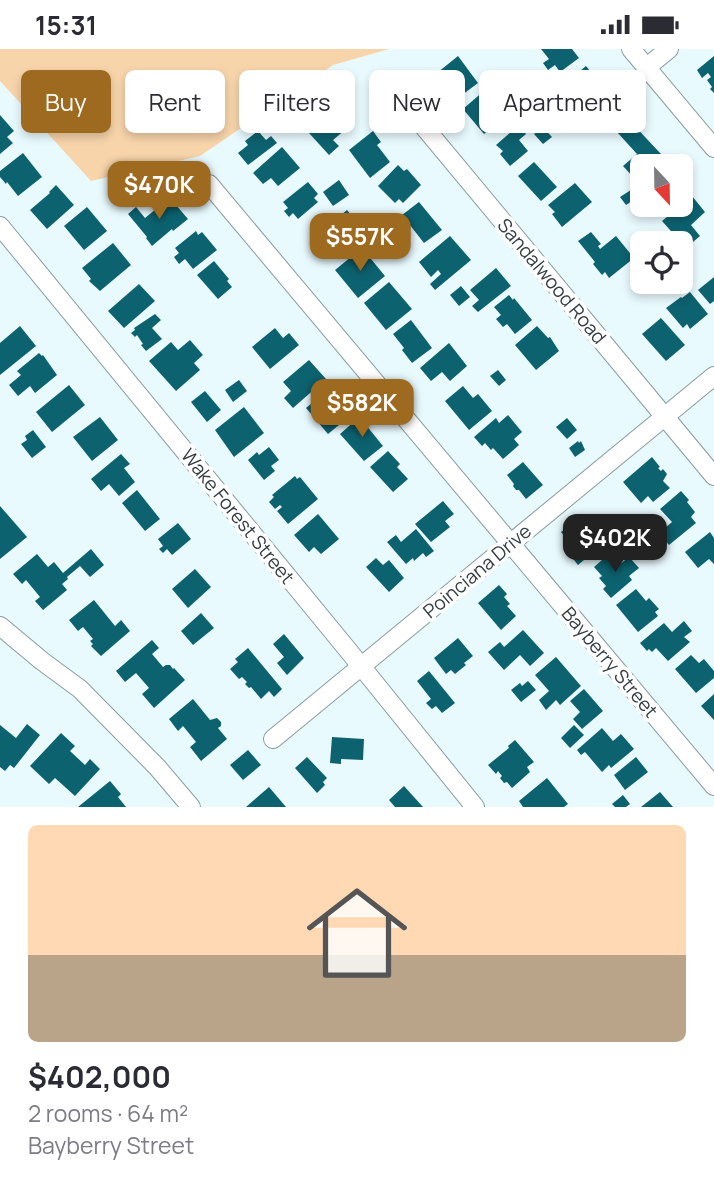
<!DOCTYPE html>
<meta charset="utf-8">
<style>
:root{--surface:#fff;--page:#f7f7f7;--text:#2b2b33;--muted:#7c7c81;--line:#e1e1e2;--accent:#9d6a1f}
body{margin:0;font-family:Manrope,sans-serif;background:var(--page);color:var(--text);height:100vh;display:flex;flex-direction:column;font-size:26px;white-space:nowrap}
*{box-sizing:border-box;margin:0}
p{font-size:23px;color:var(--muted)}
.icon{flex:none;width:38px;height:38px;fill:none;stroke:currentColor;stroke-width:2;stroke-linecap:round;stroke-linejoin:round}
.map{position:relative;height:758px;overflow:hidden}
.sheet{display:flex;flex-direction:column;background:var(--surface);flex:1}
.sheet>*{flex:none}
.guide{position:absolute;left:21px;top:21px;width:672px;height:63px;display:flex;gap:14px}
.needle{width:46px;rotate:158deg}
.fabs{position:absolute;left:630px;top:105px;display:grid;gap:14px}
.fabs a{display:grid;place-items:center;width:63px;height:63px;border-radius:10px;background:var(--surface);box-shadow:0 4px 10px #0003;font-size:35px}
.price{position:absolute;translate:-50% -60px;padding:0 16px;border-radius:14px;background:var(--accent);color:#fff;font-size:23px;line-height:46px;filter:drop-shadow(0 2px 4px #0008)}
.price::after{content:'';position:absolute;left:50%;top:42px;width:21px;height:16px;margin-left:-10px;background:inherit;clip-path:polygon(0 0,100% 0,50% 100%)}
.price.active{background:#222;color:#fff}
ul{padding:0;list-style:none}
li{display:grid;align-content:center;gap:14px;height:371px;padding:0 28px}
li+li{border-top:2px solid var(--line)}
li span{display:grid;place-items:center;height:217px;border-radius:10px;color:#555}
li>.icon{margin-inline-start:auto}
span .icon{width:126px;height:126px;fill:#fffc;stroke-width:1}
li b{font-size:30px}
.tag{padding:0 24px;border-radius:10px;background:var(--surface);box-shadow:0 4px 10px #0003;font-size:24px;line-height:63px}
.tag.active{background:var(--accent);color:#fff}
.status{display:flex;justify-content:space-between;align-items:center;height:49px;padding:0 35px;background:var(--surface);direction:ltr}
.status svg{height:19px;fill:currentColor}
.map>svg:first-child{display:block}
</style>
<div class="status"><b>15:31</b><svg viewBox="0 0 49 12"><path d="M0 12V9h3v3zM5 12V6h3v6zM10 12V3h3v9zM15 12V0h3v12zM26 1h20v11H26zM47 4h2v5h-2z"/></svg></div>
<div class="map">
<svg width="714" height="758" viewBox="0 0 714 758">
<rect width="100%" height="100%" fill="#e9fafe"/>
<path fill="#f7d4aa" d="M0 0H389L333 16 200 107 91 132 0 32Z"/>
<g fill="#0d6270">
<path d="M541 0H572L579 9 560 23 555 16 548 21 543 14 549 10Z"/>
<path d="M458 7 478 34 454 52 444 39 447 37 437 24Z"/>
<path d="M714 7V44L710 40 712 38 707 31 711 28 708 24 702 29 697 21Z"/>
<path d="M586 17 617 55 597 71 592 64 586 68 580 61 575 65 556 42Z"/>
<path d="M485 41 492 49 493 47 507 65 484 85 463 60Z"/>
<path d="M330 65 345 81 333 91 339 97 329 106 309 84Z"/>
<path d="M0 66 14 82 7 88 13 94 0 105Z"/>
<path d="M630 72 661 105 647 117H642V122L634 129 623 117 637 105 617 83Z"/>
<path d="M519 76 526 85 519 91 528 102 510 117 500 105 503 102 496 96Z"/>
<path d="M543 78 552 88 543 95 534 85Z"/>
<path d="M258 82 266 91 271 87 277 94 248 116 238 104 248 96 245 92Z"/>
<path d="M373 82 381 93 377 96 390 113 370 129 349 101Z"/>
<path d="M282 98 300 119 278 137 271 129 263 135 253 124Z"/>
<path d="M23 104 42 128 18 147 7 133 6 135 0 128V122Z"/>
<path d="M534 113 557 138 541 152 518 127Z"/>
<path d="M398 116 404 122 407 120 421 136 403 154 399 150 395 154 378 137Z"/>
<path d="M339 131 349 146 333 157 323 143Z"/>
<path d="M308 133 318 145 314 149 318 153 298 170 293 164 289 168 284 162 288 159 283 153Z"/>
<path d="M575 134 592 153 562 178 552 165 555 163 548 156Z"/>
<path d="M56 136 74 156 47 180 30 161 50 144 49 143Z"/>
<path d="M634 139 640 147 626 156 620 148Z"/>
<path d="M692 147 705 163 691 176 700 187 686 199 662 172Z"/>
<path d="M168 150 174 157 176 156 188 170 173 182 172 180 152 197 146 189 147 188 128 165 136 158 145 169Z"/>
<path d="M419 153 442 181 424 194 402 166Z"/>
<path d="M87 158 107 182 84 201 64 177Z"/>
<path d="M347 161 365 183 333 209 316 187Z"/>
<path d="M196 182 198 186 202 183 217 201 193 220 185 210 179 215 174 208 179 204 175 199Z"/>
<path d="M591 183 601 195 598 197 600 200 616 187 634 209 609 229 605 223 602 226 593 215 595 213 578 192Z"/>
<path d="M450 187 471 211 435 241 430 235 441 225 438 221 431 228 419 213Z"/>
<path d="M113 194 131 216 100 242 89 232 91 230 82 219Z"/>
<path d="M362 199 385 227 358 249 335 221Z"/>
<path d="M214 212 229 230 227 232 232 238 218 250 197 226Z"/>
<path d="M496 219 511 237 478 263 472 257 479 251 470 241Z"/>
<path d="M714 228V252L710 255 698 241Z"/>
<path d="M389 233 412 260 386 281 364 254Z"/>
<path d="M139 235 155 252 124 279 108 262Z"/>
<path d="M461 237 470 248 459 257 450 246Z"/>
<path d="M690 243 708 265 690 280 687 275 683 279 666 259 681 248 682 249Z"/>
<path d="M509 246 513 251 514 249 532 271 515 285 507 275 503 278 496 270 501 266 494 258Z"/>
<path d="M155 265 161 271 152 279 162 290 146 302 141 296 143 295 137 286 135 288 131 284 135 281 134 279Z"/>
<path d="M661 269 685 296 666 312 642 285Z"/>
<path d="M411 271 432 299 412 314 402 301 404 299 393 285Z"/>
<path d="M20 277 36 297 0 326V294Z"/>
<path d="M537 277 548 289 550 288 559 302 536 321 515 296Z"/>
<path d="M275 279 283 289 289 284 299 296 270 320 252 298Z"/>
<path d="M190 291 203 306 194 314 200 321 176 342 149 312 171 293 178 301Z"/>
<path d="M449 294 467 317 450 332 442 323 431 332 420 319Z"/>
<path d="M39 304 42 307 43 306 57 326 35 344 30 337 18 347 9 336 21 326 17 322Z"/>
<path d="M309 311 326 330 293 359 284 349 291 342 283 333Z"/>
<path d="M498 321 506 331 499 337 490 327Z"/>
<path d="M239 331 247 342 233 353 225 341Z"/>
<path d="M69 336 85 356 52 383 36 363Z"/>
<path d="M334 336 356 362 328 385 306 359Z"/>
<path d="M463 337 473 349 478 345 492 362 469 381 445 352Z"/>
<path d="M205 342 221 361 207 373 191 353Z"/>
<path d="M244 358 264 384 234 408 215 381Z"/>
<path d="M508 366 522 383 514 390 519 396 503 410 493 399 491 401 485 394 482 397 474 388 496 369 499 374Z"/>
<path d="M100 368 118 391 92 412 73 388Z"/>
<path d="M567 369 577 381 567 390 556 378Z"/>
<path d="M357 370 359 372 361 370 383 397 364 412 340 385Z"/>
<path d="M33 381 46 398 32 409 21 395 27 391 25 387Z"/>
<path d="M578 392 579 394 581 392 585 401 575 408 569 399Z"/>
<path d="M269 398 279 411 271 417 275 422 264 431 248 411 257 403 259 406Z"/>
<path d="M388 402 400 415 397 418 408 430 393 443 370 418Z"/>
<path d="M121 405 130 415 124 419 135 433 119 447 109 435 101 442 91 430Z"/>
<path d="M652 408 660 418 658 419 661 422 663 420 667 425 663 432 670 439 653 453 648 447 641 454 623 433Z"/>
<path d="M523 413 543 436 526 450 519 441H516L513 437 514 435 507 426Z"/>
<path d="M295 427 297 430 300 428 318 450 288 475 277 462 282 458 280 456 275 460 269 453 274 448 272 446Z"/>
<path d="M137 441 160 470 145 482 122 454Z"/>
<path d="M681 442 689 451 687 453 695 463 691 468 696 474 669 496 659 484 672 473 660 460Z"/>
<path d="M443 452 454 465 445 472 450 478 431 493 415 475Z"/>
<path d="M0 457 27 488 0 510Z"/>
<path d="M318 465 339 490 321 505 314 498 309 503 294 486Z"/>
<path d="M578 470 588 483 598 475 610 489 578 516 570 506 573 503 567 495 569 493 561 483Z"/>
<path d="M178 474 191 490 172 506 167 500 163 504 159 500 163 497 158 490Z"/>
<path d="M416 480 434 502 426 508 423 504 414 512 413 509 406 515 387 493 396 486 401 493Z"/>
<path d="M710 483 714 489V515L709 510 698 519 685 503Z"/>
<path d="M91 500 104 516 90 528 80 517 67 528 68 530 62 535 67 541 43 561 35 552 40 548 26 531 22 535 13 525 37 505 48 518 54 513 63 524Z"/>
<path d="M610 504 619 516 629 508 639 519 629 527 632 531 611 549 603 540 606 537 599 529 602 527 594 518Z"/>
<path d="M376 509 383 516 389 511 404 529 389 543 366 518Z"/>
<path d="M195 520 211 538 188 559 172 540Z"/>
<path d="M499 536 507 545 504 548 510 555 507 557 516 567 501 581 478 554Z"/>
<path d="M636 540 646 552 649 549 659 560 655 563 658 567 638 583 616 556Z"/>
<path d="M94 551 115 577 121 571 130 582 101 607 91 597 93 595 90 592 93 590 83 578 78 582 69 571Z"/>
<path d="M201 564 214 579 193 596 181 582Z"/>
<path d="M684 572 692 582 684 588 690 593 668 612 656 599 652 603 649 600 647 602 640 594 664 574 672 583Z"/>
<path d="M523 581 544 604 530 617 520 606 504 621 488 603 500 593 504 598Z"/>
<path d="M284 585 304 609 287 626 277 614 284 608 273 595Z"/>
<path d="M458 589 473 607 464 614 466 616 455 625 451 621 446 625 434 609Z"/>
<path d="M152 591 159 599 152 605 163 618 166 616H170L173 620 174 619 185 631 154 659 142 645 149 639 136 624 125 633 116 622Z"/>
<path d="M248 599 282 640 274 648 269 642 261 650 251 638 249 639 245 635 247 633 242 628 239 630 230 620 238 613 235 610Z"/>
<path d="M691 606 699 614 704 610 714 622V629L696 644 675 620Z"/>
<path d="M556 608 581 637 560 656 556 651 546 661 539 651 549 642 535 626Z"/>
<path d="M429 622 455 654 442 664 436 657 432 660 426 654 431 650 417 632Z"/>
<path d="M528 632 536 641 521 653 511 641 520 634 522 637Z"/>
<path d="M584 640 603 662 582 680 573 670 580 663 570 652Z"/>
<path d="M714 645V671L701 657Z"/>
<path d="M193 650 210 671 217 669 221 673V677L218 679 227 690 201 712 190 698 196 693 183 677 178 682 169 670Z"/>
<path d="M27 675 40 686 14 719 10 716 5 722 0 718V676L16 689Z"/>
<path d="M574 676 584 686 570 699 561 689Z"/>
<path d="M602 679 613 692 621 685 634 700 611 719 609 716 602 723 585 703 581 706 577 701Z"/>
<path d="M61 684 75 697 70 702 85 716 90 710 100 720 75 747 55 729 49 735 30 717Z"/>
<path d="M332 688 364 690 363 711 341 710V715L330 714Z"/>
<path d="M515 691 534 713 527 718 530 723 512 739 507 733 504 734 500 729 502 727 498 722 496 725 488 716 509 699 508 697Z"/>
<path d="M248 701 261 716 243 731 230 716Z"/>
<path d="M307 708 327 729 323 733 325 736 317 744 295 719Z"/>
<path d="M636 708 648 723 625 741 614 726Z"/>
<path d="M547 729 568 755 564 758H523L519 752Z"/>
<path d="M110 732 121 745 118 748 126 758H78Z"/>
<path d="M404 737 423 758H395L389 751Z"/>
<path d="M269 738 286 758H246Z"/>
<path d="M660 743 673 758H641Z"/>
<path d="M623 746 630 755 626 758H615L612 755Z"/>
</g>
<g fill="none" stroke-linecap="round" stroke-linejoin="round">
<defs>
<g id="minor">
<path d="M631 0 714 99"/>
<path d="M647 18 669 0"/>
<path d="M390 37 714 427"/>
<path d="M209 135 714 737"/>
<path d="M0 177 361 617 475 758"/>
<path d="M0 577 42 612 80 640 157 718 191 758"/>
<path d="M273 690 714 327"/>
</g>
</defs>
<use href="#minor" stroke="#889ca0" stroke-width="20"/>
<use href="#minor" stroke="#fff" stroke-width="18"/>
</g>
<g text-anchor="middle" stroke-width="7" stroke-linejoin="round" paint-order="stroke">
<g font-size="19" fill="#353e40" stroke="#fff">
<text transform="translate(552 232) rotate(50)" y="7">Sandalwood Road</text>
<text transform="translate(238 467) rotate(51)" y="7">Wake Forest Street</text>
<text transform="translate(477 522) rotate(-40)" y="7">Poinciana Drive</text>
<text transform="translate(610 613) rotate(50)" y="7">Bayberry Street</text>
</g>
</g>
</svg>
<div class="fabs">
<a><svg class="needle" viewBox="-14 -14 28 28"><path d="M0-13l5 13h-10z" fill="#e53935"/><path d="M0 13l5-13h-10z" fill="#7c7c81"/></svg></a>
<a><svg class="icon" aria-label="locate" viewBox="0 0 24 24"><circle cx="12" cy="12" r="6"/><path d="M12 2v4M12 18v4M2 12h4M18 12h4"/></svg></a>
</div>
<b class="price" style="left:159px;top:172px">$470K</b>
<b class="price" style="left:360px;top:224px">$557K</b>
<b class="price" style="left:362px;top:390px">$582K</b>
<b class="price active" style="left:615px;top:525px">$402K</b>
<div class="guide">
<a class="tag active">Buy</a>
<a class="tag">Rent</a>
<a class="tag">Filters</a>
<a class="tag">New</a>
<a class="tag">Apartment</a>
</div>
</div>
<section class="sheet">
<ul>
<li><span style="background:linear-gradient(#ffd9b3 60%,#b9a48a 0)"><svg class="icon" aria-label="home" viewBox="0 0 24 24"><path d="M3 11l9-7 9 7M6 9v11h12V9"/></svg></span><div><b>$402,000</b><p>2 rooms · 64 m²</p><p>Bayberry Street</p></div></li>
</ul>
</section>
